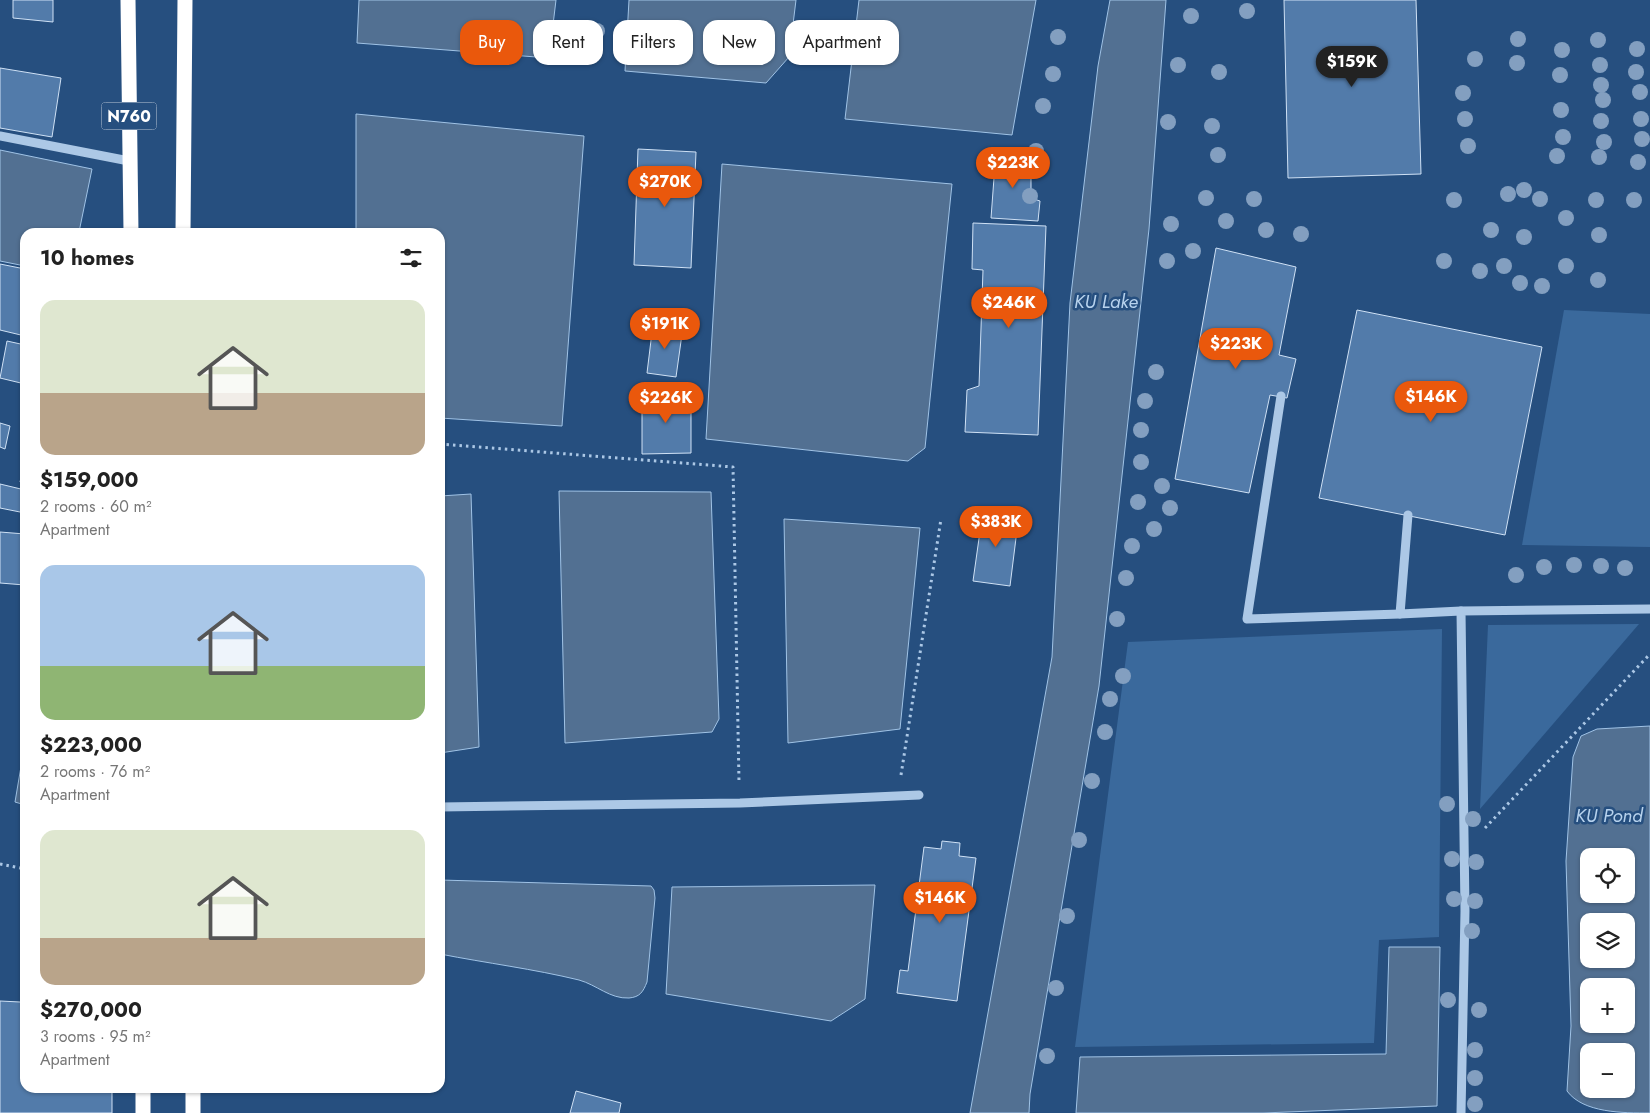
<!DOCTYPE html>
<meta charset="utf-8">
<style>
:root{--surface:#fff;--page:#f6f6f6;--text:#222;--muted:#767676;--accent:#ea580c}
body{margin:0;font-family:Jost,sans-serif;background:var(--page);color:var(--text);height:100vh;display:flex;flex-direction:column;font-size:19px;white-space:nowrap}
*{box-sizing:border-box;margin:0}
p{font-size:16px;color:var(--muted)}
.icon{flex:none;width:28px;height:28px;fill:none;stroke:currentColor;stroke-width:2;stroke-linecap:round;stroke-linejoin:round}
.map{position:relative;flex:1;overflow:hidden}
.details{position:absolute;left:20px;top:228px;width:425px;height:865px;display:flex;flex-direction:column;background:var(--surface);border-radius:15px;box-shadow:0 1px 4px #0004}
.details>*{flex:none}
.top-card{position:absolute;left:460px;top:20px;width:475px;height:45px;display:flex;gap:10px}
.fabs{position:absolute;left:1580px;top:848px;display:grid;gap:10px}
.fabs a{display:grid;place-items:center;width:55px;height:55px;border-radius:10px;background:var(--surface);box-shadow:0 1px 4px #0004;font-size:25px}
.price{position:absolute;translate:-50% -42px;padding:0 11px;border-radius:18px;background:var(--accent);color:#fff;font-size:16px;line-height:32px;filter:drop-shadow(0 1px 2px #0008)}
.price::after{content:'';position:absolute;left:50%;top:30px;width:15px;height:11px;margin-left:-8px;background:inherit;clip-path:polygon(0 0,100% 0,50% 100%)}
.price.active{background:#222;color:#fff}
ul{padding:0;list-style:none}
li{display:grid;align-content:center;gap:10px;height:265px;padding:0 20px}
li span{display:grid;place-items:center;height:155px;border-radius:15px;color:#555}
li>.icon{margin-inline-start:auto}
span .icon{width:90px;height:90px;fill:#fffc;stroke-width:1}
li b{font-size:21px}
h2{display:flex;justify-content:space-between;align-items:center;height:60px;padding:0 20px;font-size:21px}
.chip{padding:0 18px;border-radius:15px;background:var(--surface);box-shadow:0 1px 4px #0004;font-size:18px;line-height:45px}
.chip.active{background:var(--accent);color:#fff}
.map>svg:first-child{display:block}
</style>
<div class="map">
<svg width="1650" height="1113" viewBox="0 0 1650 1113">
<rect width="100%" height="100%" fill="#264f7f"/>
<g fill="#3a699c">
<path d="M1564 310 1650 314V547L1522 545Z"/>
<path d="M1639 624 1480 809 1488 625Z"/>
<path d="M1442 629 1439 937 1379 940 1374 1043 1075 1047 1128 642Z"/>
</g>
<g fill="#527092" stroke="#a0c3e6" fill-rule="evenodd">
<path d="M359 0H556L549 58 357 43Z"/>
<path d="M629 0H796L789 57 766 83 625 71Z"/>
<path d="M859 0H1036L1012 135 845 119Z"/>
<path d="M1110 0H1166L1149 229 1099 686 1030 1094 1029 1113H970L1052 657 1070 303 1098 66Z"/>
<path d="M356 114 584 136 562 426 440 418V232H356Z"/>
<path d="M0 150 92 169 79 232H25V266L0 261Z"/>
<path d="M722 164 952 184 925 448 908 461 706 439Z"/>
<path d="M559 491 711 492 719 719 712 732 565 743Z"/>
<path d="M471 494 479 747 440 753V496Z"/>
<path d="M784 519 920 528 900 729 788 743Z"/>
<path d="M1650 726V1113C1623 1113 1583 1113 1567 1091L1571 1026 1566 861 1573 757 1581 736 1597 729ZM1589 856H1626V894H1589ZM1589 921H1626V959H1589ZM1589 986H1626V1024H1589ZM1589 1051H1626V1089H1589Z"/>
<path d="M25 743V805L15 802Z"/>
<path d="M440 880 651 886 654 890 655 898 647 982C643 992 640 997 629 998 610 999 597 985 579 980 534 969 486 963 440 954Z"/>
<path d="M875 885 865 999 831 1021 666 994 672 887Z"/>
<path d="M1389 947H1440L1437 1106 1263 1113H1076L1080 1057 1386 1054Z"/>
</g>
<g fill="#527baa" stroke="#cfe1f5">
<path d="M13 0H53V22L13 18Z"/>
<path d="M1284 0H1416L1421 174 1288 178Z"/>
<path d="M0 68 61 78 52 137 0 128Z"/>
<path d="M638 149 696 152 691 268 634 265Z"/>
<path d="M996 151 1016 152 1031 168V198L1040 201 1038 221 991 218Z"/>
<path d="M973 223 1046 226 1038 435 965 432 967 390 979 386 983 270 972 269Z"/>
<path d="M1216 248 1296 267 1279 355 1296 359 1287 398 1270 395 1249 493 1175 479Z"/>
<path d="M0 264 25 269V336L0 330Z"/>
<path d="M1357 310 1542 347 1505 535 1319 498Z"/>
<path d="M653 324 683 327 676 377 647 373Z"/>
<path d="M7 341 25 345V384L0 378Z"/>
<path d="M642 395H691V453L642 454Z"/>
<path d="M0 423 10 426 5 449 0 447Z"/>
<path d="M25 462V483L20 482Z"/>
<path d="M0 484 25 490V513L0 508Z"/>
<path d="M983 510 1019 514 1010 586 973 581Z"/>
<path d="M0 532 25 534V585L0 583Z"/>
<path d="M942 841 960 843 959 856 976 858 957 1001 897 993 900 970 908 971 924 847 941 849Z"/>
<path d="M25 1000V1088H112V1113H0V1001L20 1002Z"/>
<path d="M576 1091 621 1103 619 1113H570Z"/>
</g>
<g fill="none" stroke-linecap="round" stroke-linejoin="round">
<g stroke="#acc8e6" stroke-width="3" stroke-dasharray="2.5 4" stroke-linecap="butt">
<path d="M440 444 733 467 739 782"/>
<path d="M901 775 941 519"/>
<path d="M1485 828 1650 654"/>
<path d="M0 864 25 869"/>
</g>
<g stroke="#acc8e6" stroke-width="9">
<path d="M0 136 129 161"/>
<path d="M1281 396 1247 619 1400 614"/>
<path d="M1408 515 1400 614 1461 611"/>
<path d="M440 807 740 803 919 795"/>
<path d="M1461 1113 1465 911 1461 611 1650 609"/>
</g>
<g stroke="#fff" stroke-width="15">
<path d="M128 0 131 232"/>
<path d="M183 232 185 0"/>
<path d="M143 1088V1113"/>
<path d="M193 1113V1088"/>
</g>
</g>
<g fill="#839fc0">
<circle cx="1247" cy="11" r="8"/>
<circle cx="1191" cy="16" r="8"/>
<circle cx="597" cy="31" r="8"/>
<circle cx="1058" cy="37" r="8"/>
<circle cx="1518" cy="39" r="8"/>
<circle cx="1598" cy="40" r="8"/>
<circle cx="1637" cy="49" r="8"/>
<circle cx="1562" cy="50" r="8"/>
<circle cx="1475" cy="59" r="8"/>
<circle cx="1517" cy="63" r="8"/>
<circle cx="1178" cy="65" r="8"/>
<circle cx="1600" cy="65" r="8"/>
<circle cx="1219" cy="72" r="8"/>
<circle cx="1636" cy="72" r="8"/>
<circle cx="1053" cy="74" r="8"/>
<circle cx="1560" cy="75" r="8"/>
<circle cx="1601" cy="85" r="8"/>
<circle cx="1640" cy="92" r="8"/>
<circle cx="1463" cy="93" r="8"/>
<circle cx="1603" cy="100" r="8"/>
<circle cx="1043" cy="106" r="8"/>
<circle cx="1561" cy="110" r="8"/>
<circle cx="1465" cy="119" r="8"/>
<circle cx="1641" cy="119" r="8"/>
<circle cx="1601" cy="121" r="8"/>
<circle cx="1168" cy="122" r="8"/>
<circle cx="1212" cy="126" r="8"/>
<circle cx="1563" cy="137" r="8"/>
<circle cx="1642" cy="139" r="8"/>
<circle cx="1604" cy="142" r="8"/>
<circle cx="1468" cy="146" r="8"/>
<circle cx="1036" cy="151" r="8"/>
<circle cx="1218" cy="155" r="8"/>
<circle cx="1557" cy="156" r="8"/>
<circle cx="1599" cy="157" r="8"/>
<circle cx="1638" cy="162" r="8"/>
<circle cx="1006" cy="171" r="8"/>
<circle cx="1524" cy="190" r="8"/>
<circle cx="1508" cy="194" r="8"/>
<circle cx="1030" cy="196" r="8"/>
<circle cx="1206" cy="198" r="8"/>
<circle cx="1254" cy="199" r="8"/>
<circle cx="1540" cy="199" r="8"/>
<circle cx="1454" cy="200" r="8"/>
<circle cx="1596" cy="200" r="8"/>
<circle cx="1634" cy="200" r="8"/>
<circle cx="1566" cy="218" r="8"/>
<circle cx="1226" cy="221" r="8"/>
<circle cx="1171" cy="224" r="8"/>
<circle cx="1266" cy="230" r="8"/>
<circle cx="1491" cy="230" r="8"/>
<circle cx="1301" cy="234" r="8"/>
<circle cx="1599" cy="235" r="8"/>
<circle cx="1524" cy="237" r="8"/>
<circle cx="1193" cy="251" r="8"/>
<circle cx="1167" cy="261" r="8"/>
<circle cx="1444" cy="261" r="8"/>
<circle cx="1504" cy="266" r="8"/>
<circle cx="1566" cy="266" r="8"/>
<circle cx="1480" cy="271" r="8"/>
<circle cx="1598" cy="280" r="8"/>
<circle cx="1520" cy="283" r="8"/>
<circle cx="1542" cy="286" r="8"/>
<circle cx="1156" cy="372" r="8"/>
<circle cx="1145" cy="401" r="8"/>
<circle cx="1141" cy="430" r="8"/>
<circle cx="1141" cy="462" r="8"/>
<circle cx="1162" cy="486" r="8"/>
<circle cx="1138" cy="502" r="8"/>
<circle cx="1170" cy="508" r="8"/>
<circle cx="1154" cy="529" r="8"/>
<circle cx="1132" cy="546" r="8"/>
<circle cx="1574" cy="565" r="8"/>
<circle cx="1601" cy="566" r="8"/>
<circle cx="1544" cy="567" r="8"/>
<circle cx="1625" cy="568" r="8"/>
<circle cx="1516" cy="575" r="8"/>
<circle cx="1126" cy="578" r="8"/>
<circle cx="1117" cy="619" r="8"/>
<circle cx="1123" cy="676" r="8"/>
<circle cx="1110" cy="699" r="8"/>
<circle cx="1105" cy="732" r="8"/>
<circle cx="1092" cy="781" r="8"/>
<circle cx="1447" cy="804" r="8"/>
<circle cx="1473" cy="819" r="8"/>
<circle cx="1079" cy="840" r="8"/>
<circle cx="1452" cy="859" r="8"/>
<circle cx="1476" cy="862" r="8"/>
<circle cx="1454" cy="899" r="8"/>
<circle cx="1475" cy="901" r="8"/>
<circle cx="1067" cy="916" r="8"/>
<circle cx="1472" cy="931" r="8"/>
<circle cx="1056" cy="988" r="8"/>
<circle cx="1448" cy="1000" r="8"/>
<circle cx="1479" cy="1010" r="8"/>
<circle cx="1475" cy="1050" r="8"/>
<circle cx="1047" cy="1056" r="8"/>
<circle cx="1475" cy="1078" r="8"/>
<circle cx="1475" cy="1104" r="8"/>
</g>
<g text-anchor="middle" stroke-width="5" stroke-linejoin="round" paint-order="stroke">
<rect fill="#264f7f" stroke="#becad9" stroke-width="1" x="101.5" y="102.5" width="55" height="27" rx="4"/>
<g font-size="16" font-weight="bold" fill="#fff">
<text x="129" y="122">N760</text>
</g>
<g font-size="19" font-style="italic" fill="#b7d2ed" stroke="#264f7f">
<text x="1106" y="308">KU Lake</text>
<text x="1609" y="822">KU Pond</text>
</g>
</g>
</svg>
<div class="fabs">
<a><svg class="icon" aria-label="locate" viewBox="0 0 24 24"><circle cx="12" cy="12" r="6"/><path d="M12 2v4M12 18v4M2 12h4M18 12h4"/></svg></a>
<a><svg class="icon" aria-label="layers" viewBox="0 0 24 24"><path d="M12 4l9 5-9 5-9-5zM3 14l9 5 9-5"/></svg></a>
<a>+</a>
<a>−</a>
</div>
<b class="price active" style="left:1352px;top:88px">$159K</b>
<b class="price" style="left:1013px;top:189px">$223K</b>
<b class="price" style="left:665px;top:208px">$270K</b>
<b class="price" style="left:1009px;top:329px">$246K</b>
<b class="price" style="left:665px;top:350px">$191K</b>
<b class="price" style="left:1236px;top:370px">$223K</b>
<b class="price" style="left:1431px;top:423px">$146K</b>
<b class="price" style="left:666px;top:424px">$226K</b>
<b class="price" style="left:996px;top:548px">$383K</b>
<b class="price" style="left:940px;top:924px">$146K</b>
<div class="top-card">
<a class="chip active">Buy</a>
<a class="chip">Rent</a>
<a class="chip">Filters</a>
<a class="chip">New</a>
<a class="chip">Apartment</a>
</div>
<section class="details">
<h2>10 homes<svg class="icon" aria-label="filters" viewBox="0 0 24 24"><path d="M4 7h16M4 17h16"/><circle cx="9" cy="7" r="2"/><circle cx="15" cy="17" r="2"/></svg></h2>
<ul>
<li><span style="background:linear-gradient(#dfe7d0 60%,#b9a48a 0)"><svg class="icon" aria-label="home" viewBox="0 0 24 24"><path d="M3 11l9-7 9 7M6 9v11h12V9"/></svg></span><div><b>$159,000</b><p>2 rooms · 60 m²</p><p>Apartment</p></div></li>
<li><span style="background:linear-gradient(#a9c7e8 65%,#8fb573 0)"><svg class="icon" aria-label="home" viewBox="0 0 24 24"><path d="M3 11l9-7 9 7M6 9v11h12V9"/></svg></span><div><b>$223,000</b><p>2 rooms · 76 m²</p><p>Apartment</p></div></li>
<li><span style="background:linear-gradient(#dfe7d0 70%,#b9a48a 0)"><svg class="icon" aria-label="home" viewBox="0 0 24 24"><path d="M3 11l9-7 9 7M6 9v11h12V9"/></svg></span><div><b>$270,000</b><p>3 rooms · 95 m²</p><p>Apartment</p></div></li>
</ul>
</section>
</div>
